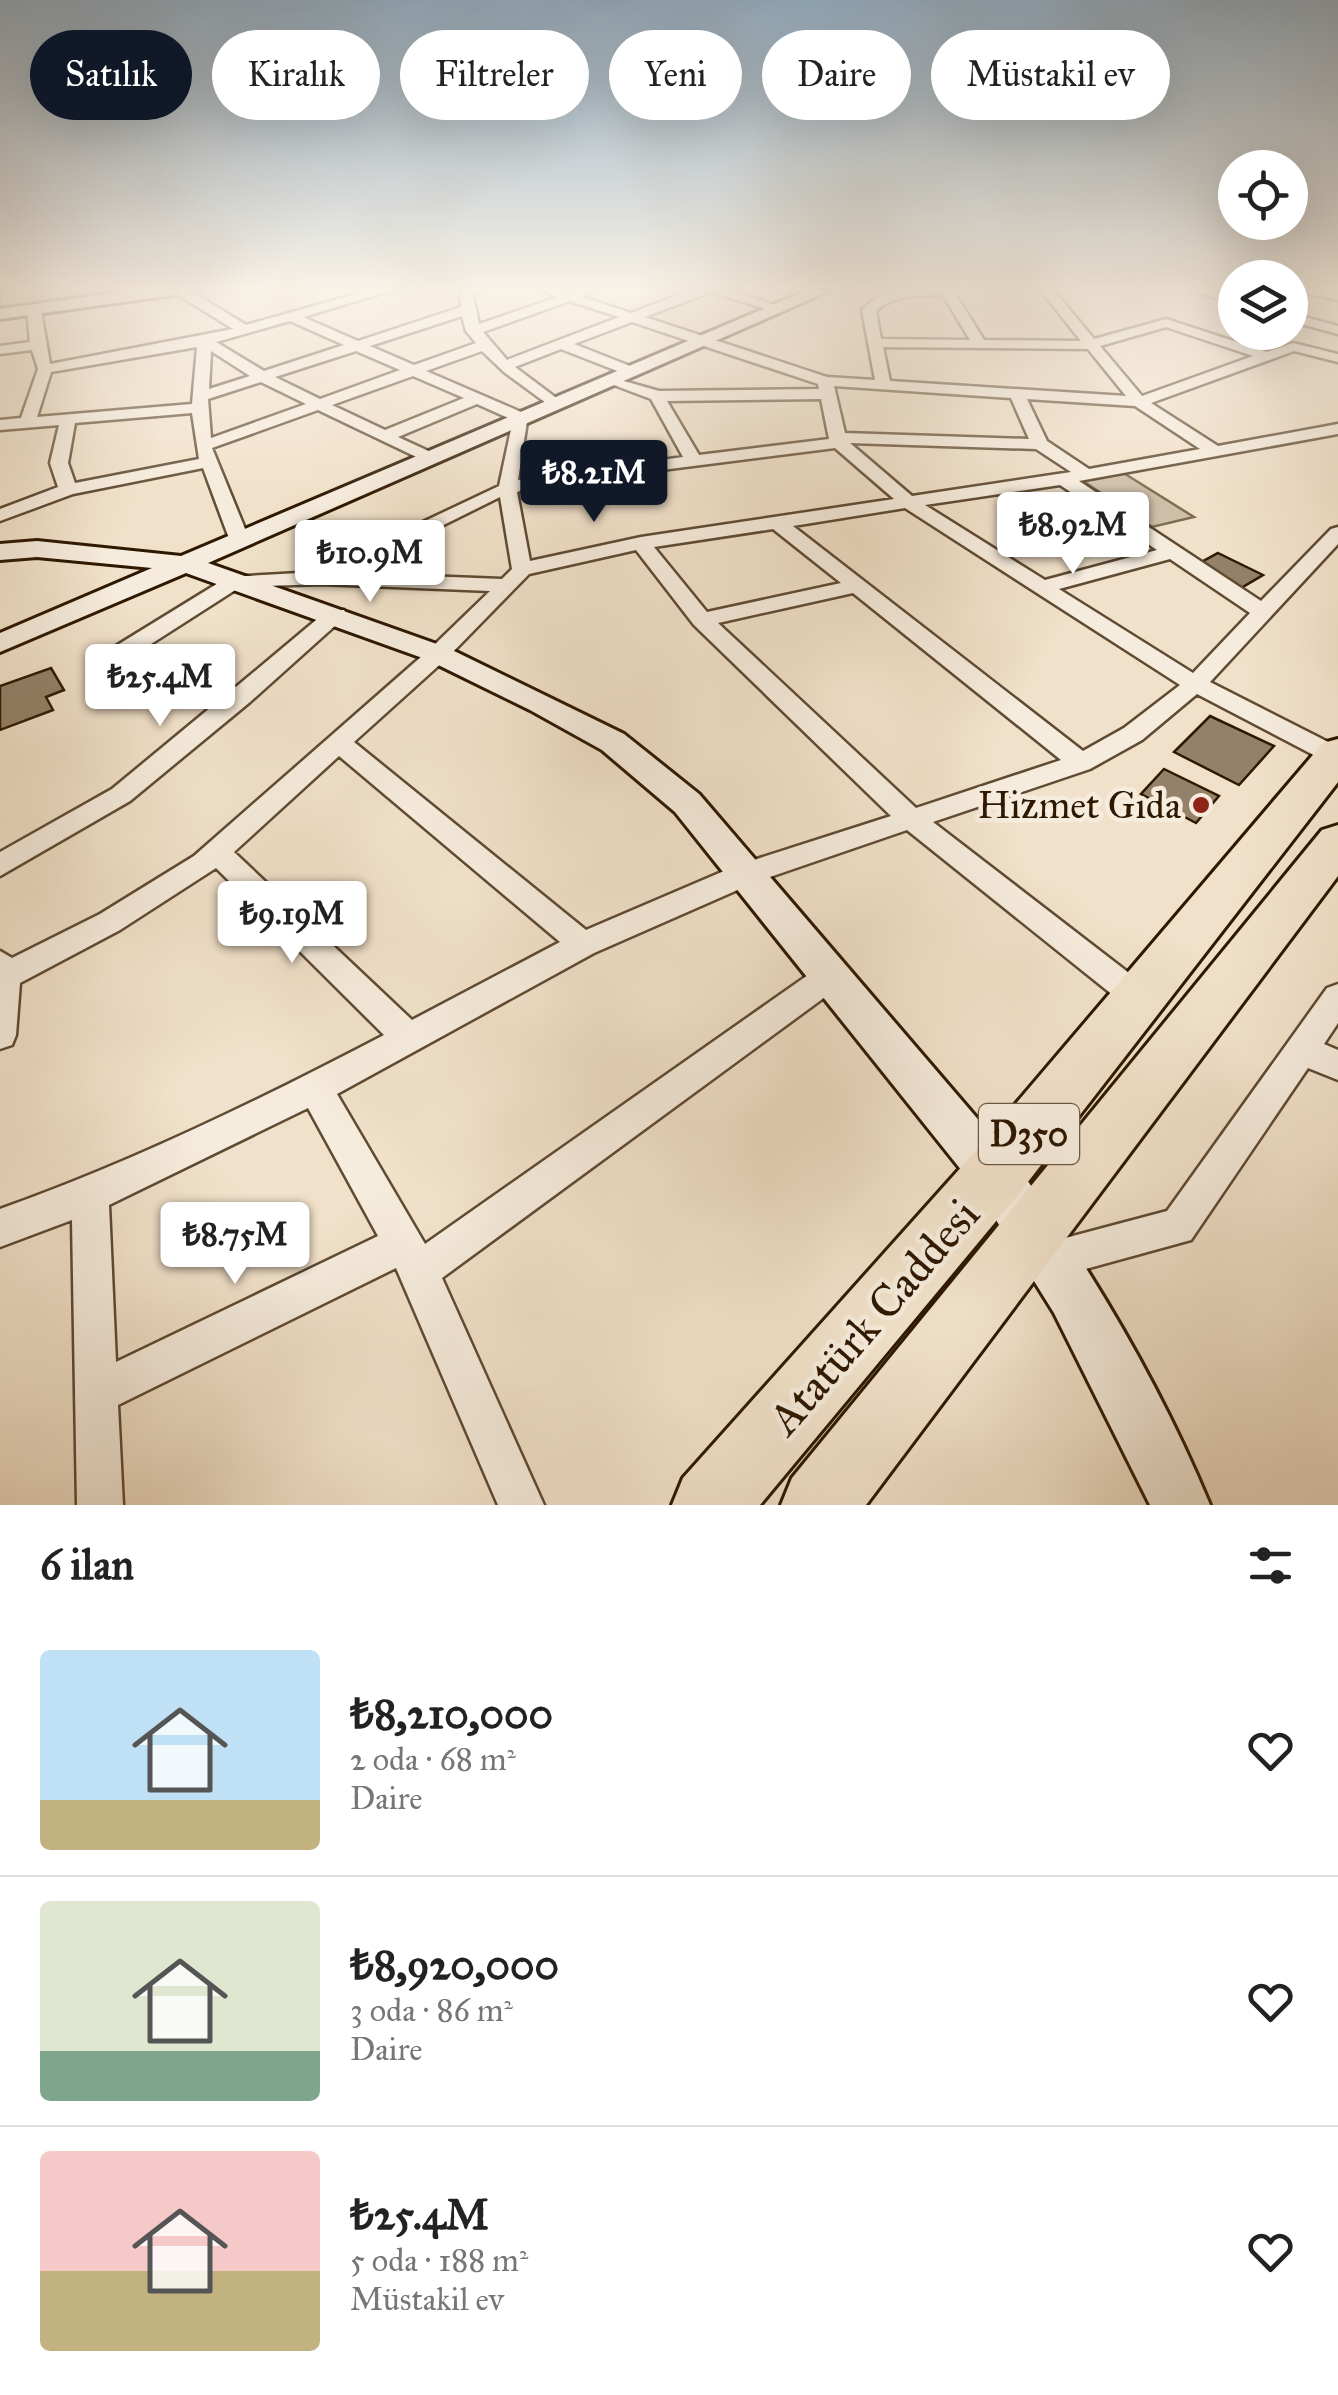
<!DOCTYPE html>
<html lang="tr">
<meta charset="utf-8">
<style>
:root{--surface:#fff;--page:#f6f6f6;--text:#222;--muted:#767676;--line:#e0e0e0;--accent:#111827}
body{margin:0;font-family:"IM FELL Great Primer",serif;background:var(--page);color:var(--text);height:100vh;display:flex;flex-direction:column;font-size:38px;white-space:nowrap}
*{box-sizing:border-box;margin:0}
p{font-size:32px;color:var(--muted)}
.icon{flex:none;width:55px;height:55px;fill:none;stroke:currentColor;stroke-width:2;stroke-linecap:round;stroke-linejoin:round}
.map{position:relative;height:1505px;overflow:hidden}
.sheet{display:flex;flex-direction:column;background:var(--surface);flex:1}
.sheet>*{flex:none}
.banner{position:absolute;left:30px;top:30px;width:1280px;height:90px;display:flex;gap:20px}
.controls{position:absolute;left:1218px;top:150px;display:grid;gap:20px}
.controls a{display:grid;place-items:center;width:90px;height:90px;border-radius:50%;background:var(--surface);box-shadow:0 10px 40px #0002;font-size:50px}
.price{position:absolute;translate:-50% -85px;padding:0 22px;border-radius:10px;background:#fff;color:#222;font-size:32px;line-height:65px;filter:drop-shadow(0 2px 5px #0008)}
.price::after{content:'';position:absolute;left:50%;top:60px;width:30px;height:22px;margin-left:-15px;background:inherit;clip-path:polygon(0 0,100% 0,50% 100%)}
.price.selected{background:var(--accent);color:#fff}
ul{padding:0;list-style:none}
li{display:flex;align-items:center;gap:30px;height:250px;padding:0 40px}
li+li{border-top:2px solid var(--line)}
li span{display:grid;place-items:center;flex:none;width:280px;height:200px;border-radius:10px;color:#555}
li>.icon{margin-inline-start:auto}
span .icon{width:120px;height:120px;fill:#fffc;stroke-width:1}
li b{font-size:42px}
h2{display:flex;justify-content:space-between;align-items:center;height:120px;padding:0 40px;font-size:42px}
.chip{padding:0 35px;border-radius:45px;background:var(--surface);box-shadow:0 10px 40px #0002;font-size:35px;line-height:90px}
.chip.selected{background:var(--accent);color:#fff}
.map>svg:first-child{display:block}
</style>
<div class="map">
<svg width="1338" height="1505" viewBox="0 0 1338 1505">
<rect width="100%" height="100%" fill="#f1e1ca"/>
<filter id="stains"><feTurbulence type="fractalNoise" baseFrequency=".002" numOctaves="4"/><feColorMatrix values="0 0 0 0 .2 0 0 0 0 .09 0 0 0 0 .02 0 0 0 .5 -.17"/></filter>
<radialGradient id="worn" r=".72"><stop offset=".6" stop-color="#630" stop-opacity="0"/><stop offset="1" stop-color="#630" stop-opacity=".3"/></radialGradient>
<g fill="#d0bfa8" stroke="#7f6c54" stroke-width="2.5">
<path d="M0 287H174L0 312Z"/>
<path d="M1122 472 1194 517 1152 527 1083 481Z"/>
</g>
<g fill="#938169" stroke="#2e1800" stroke-width="2.5">
<path d="M1218 553 1263 575 1241 588 1196 565Z"/>
<path d="M51 668 64 690 46 697 53 710 0 730V686Z"/>
<path d="M1210 716 1274 746 1239 785 1174 752Z"/>
<path d="M1164 769 1219 796 1196 823 1141 794Z"/>
</g>
<g fill="none" stroke-linecap="round" stroke-linejoin="round">
<defs>
<g id="street">
<path d="M174 287H184L246 325 381 287H403L303 317 358 341 461 307 460 294 473 287H492L473 296 479 324 558 297 534 287 570 293 605 287 583 297 631 313 699 287H722L786 309 779 313 711 292 645 317 827 377 875 380 862 310C886 285 919 287 951 287L984 340 1081 341 1038 287H1051L1094 339 1166 319 1267 352 1293 343 1338 354V362L1294 351 1151 403 1218 446 1338 424V434L1079 481 1261 601 1331 529 1338 527V544L1210 682 1338 747V764L1327 762 1197 694 1142 740 1090 769 933 822 1151 990 1156 999 1151 1008 1140 1012 1129 1008 907 830 758 881 594 953 337 1094 425 1244 818 968 829 964 840 968 845 977 840 986 442 1278 544 1505H498L396 1268 118 1405 123 1505H77L72 1220 0 1247V1209C132 1162 260 1100 384 1035L216 868 120 930 20 983 16 1035 12 1045 0 1049V951L12 958 100 914 194 856 430 649 490 591 321 584 240 587 137 653 236 687 328 610H344L347 615 250 702 130 801 0 876V852L112 789 222 698 111 659 108 654 111 649 228 577 317 572 499 486 513 420 477 404 398 437 435 454V462L429 463 318 410 212 448 250 541 240 547 230 541 203 468 73 494 0 521V509L58 487 50 463 59 425 0 430V420L21 418 38 369 32 350 0 354V346L30 342 27 311 34 307 41 311 50 364 233 329 175 293ZM943 295 970 340 881 339 876 311C895 294 918 295 943 295ZM570 301 619 317 507 360 483 332ZM462 316 466 331 476 343 414 365 370 346ZM290 321 344 345 264 371 216 342ZM632 322 818 384 819 389 659 391 606 376V382L651 399 683 457 518 480 528 415 426 371 482 351 504 372 553 408 559 406V400L515 367 561 349 625 374H635V368L574 344ZM1166 327 1253 356 1142 396 1100 346ZM197 347 192 404 37 417 51 372ZM883 347 1088 349 1126 396 890 381ZM211 351 250 376 209 389ZM356 351 400 370 320 399 275 377ZM413 376 464 398 385 430 332 405ZM261 382 306 404 211 438 208 399ZM834 386 1011 398 1029 439 845 433ZM821 399 829 439 699 455 667 401ZM1027 399 1135 406 1200 449 1089 469 1047 441ZM192 413 199 459 75 483 68 463 75 423ZM850 443 1036 449 1071 472 912 496ZM835 448 894 499 641 537 530 561 517 492 536 486ZM1060 485 1157 550 1045 580 925 505ZM500 497 512 569 502 579 347 573ZM905 508 1180 685 1124 728 1083 751 793 526ZM773 529 841 583 707 612 654 547ZM636 550 694 625 891 816 738 865 586 930 354 742 446 659 529 574ZM1170 559 1250 613 1193 673 1059 589ZM853 593 1061 760 916 808 718 623ZM339 756 560 942 412 1020 234 852ZM308 1108 378 1236 116 1362 109 1205Z"/>
<path d="M1183 287H1204L1235 297V305Z"/>
<path d="M1291 287 1338 292V300L1293 290Z"/>
<path d="M1290 313 1338 326V334L1290 321Z"/>
<path d="M1338 984V1023L1324 1044 1338 1050V1080L1308 1068 1191 1240 1053 1278 1039 1273 1034 1259 1039 1245 1167 1211 1327 988Z"/>
</g>
<g id="secondary">
<path d="M155 287H202L194 292 0 319V309Z"/>
<path d="M815 287H838L208 563 448 648 624 734 699 794 1012 1159C1089 1265 1160 1384 1210 1505H1150L1054 1313 978 1191 675 812 602 750 530 710 428 660 186 573 0 652V633L152 568 37 557 0 560V544L37 541 181 556Z"/>
</g>
<g id="highway">
<path d="M1338 739V782L1017 1196 760 1505H672L683 1478 973 1154 1323 743Z"/>
<path d="M1338 825V876L866 1505H781L792 1478 1322 830Z"/>
</g>
</defs>
<use href="#street" stroke="#5f4a32" stroke-width="5"/>
<use href="#secondary" stroke="#2e1800" stroke-width="6"/>
<use href="#highway" stroke="#2e1800" stroke-width="6"/>
<use href="#street" fill="#f6ecdd" fill-rule="evenodd"/>
<use href="#secondary" fill="#f6ecdd" fill-rule="evenodd"/>
<use href="#highway" fill="#f1e1ca" fill-rule="evenodd"/>
</g>
<linearGradient id="sky" x2="0" y2="1"><stop stop-color="#91abc0"/><stop offset="0.58" stop-color="#f9f2e7"/><stop offset="1" stop-color="#f9f2e7" stop-opacity="0"/></linearGradient>
<rect width="1338" height="498" fill="url(#sky)"/>
<circle fill="#8f2418" stroke="#f6ecdd" stroke-width="4" cx="1201" cy="805" r="10"/>
<g text-anchor="middle" stroke-width="9" stroke-linejoin="round" paint-order="stroke">
<rect fill="#f6ecdd" stroke="#6a5842" stroke-width="2.5" x="979" y="1104" width="100" height="60" rx="8"/>
<g font-size="35" font-weight="bold" fill="#2e1800">
<text x="1029" y="1146">D350</text>
</g>
<g font-size="38" fill="#2e1800" stroke="#f6ecdd" text-anchor="end">
<text x="1181" y="818">Hizmet Gıda</text>
</g>
<g font-size="45" fill="#2e1800" stroke="#f6ecdd">
<text transform="translate(873 1316) rotate(-49)" y="16">Atatürk Caddesi</text>
</g>
</g>
<rect width="100%" height="100%" filter="url(#stains)"/>
<rect width="100%" height="100%" fill="url(#worn)"/>
</svg>
<div class="controls">
<a><svg class="icon" aria-label="locate" viewBox="0 0 24 24"><circle cx="12" cy="12" r="6"/><path d="M12 2v4M12 18v4M2 12h4M18 12h4"/></svg></a>
<a><svg class="icon" aria-label="layers" viewBox="0 0 24 24"><path d="M12 4l9 5-9 5-9-5zM3 14l9 5 9-5"/></svg></a>
</div>
<b class="price selected" style="left:594px;top:525px">₺8.21M</b>
<b class="price" style="left:1073px;top:577px">₺8.92M</b>
<b class="price" style="left:370px;top:605px">₺10.9M</b>
<b class="price" style="left:160px;top:729px">₺25.4M</b>
<b class="price" style="left:292px;top:966px">₺9.19M</b>
<b class="price" style="left:235px;top:1287px">₺8.75M</b>
<div class="banner">
<a class="chip selected">Satılık</a>
<a class="chip">Kiralık</a>
<a class="chip">Filtreler</a>
<a class="chip">Yeni</a>
<a class="chip">Daire</a>
<a class="chip">Müstakil ev</a>
</div>
</div>
<section class="sheet">
<h2>6 ilan<svg class="icon" aria-label="filters" viewBox="0 0 24 24"><path d="M4 7h16M4 17h16"/><circle cx="9" cy="7" r="2"/><circle cx="15" cy="17" r="2"/></svg></h2>
<ul>
<li><span style="background:linear-gradient(#bfe0f5 75%,#c2b280 0)"><svg class="icon" aria-label="home" viewBox="0 0 24 24"><path d="M3 11l9-7 9 7M6 9v11h12V9"/></svg></span><div><b>₺8,210,000</b><p>2 oda · 68 m²</p><p>Daire</p></div><svg class="icon" aria-label="heart" viewBox="0 0 24 24"><path d="M12 20l-8-8c-3-5 5-10 8-4 3-6 11-1 8 4z"/></svg></li>
<li><span style="background:linear-gradient(#dfe7d0 75%,#7fa58c 0)"><svg class="icon" aria-label="home" viewBox="0 0 24 24"><path d="M3 11l9-7 9 7M6 9v11h12V9"/></svg></span><div><b>₺8,920,000</b><p>3 oda · 86 m²</p><p>Daire</p></div><svg class="icon" aria-label="heart" viewBox="0 0 24 24"><path d="M12 20l-8-8c-3-5 5-10 8-4 3-6 11-1 8 4z"/></svg></li>
<li><span style="background:linear-gradient(#f6c9c9 60%,#c2b280 0)"><svg class="icon" aria-label="home" viewBox="0 0 24 24"><path d="M3 11l9-7 9 7M6 9v11h12V9"/></svg></span><div><b>₺25.4M</b><p>5 oda · 188 m²</p><p>Müstakil ev</p></div><svg class="icon" aria-label="heart" viewBox="0 0 24 24"><path d="M12 20l-8-8c-3-5 5-10 8-4 3-6 11-1 8 4z"/></svg></li>
</ul>
</section>
